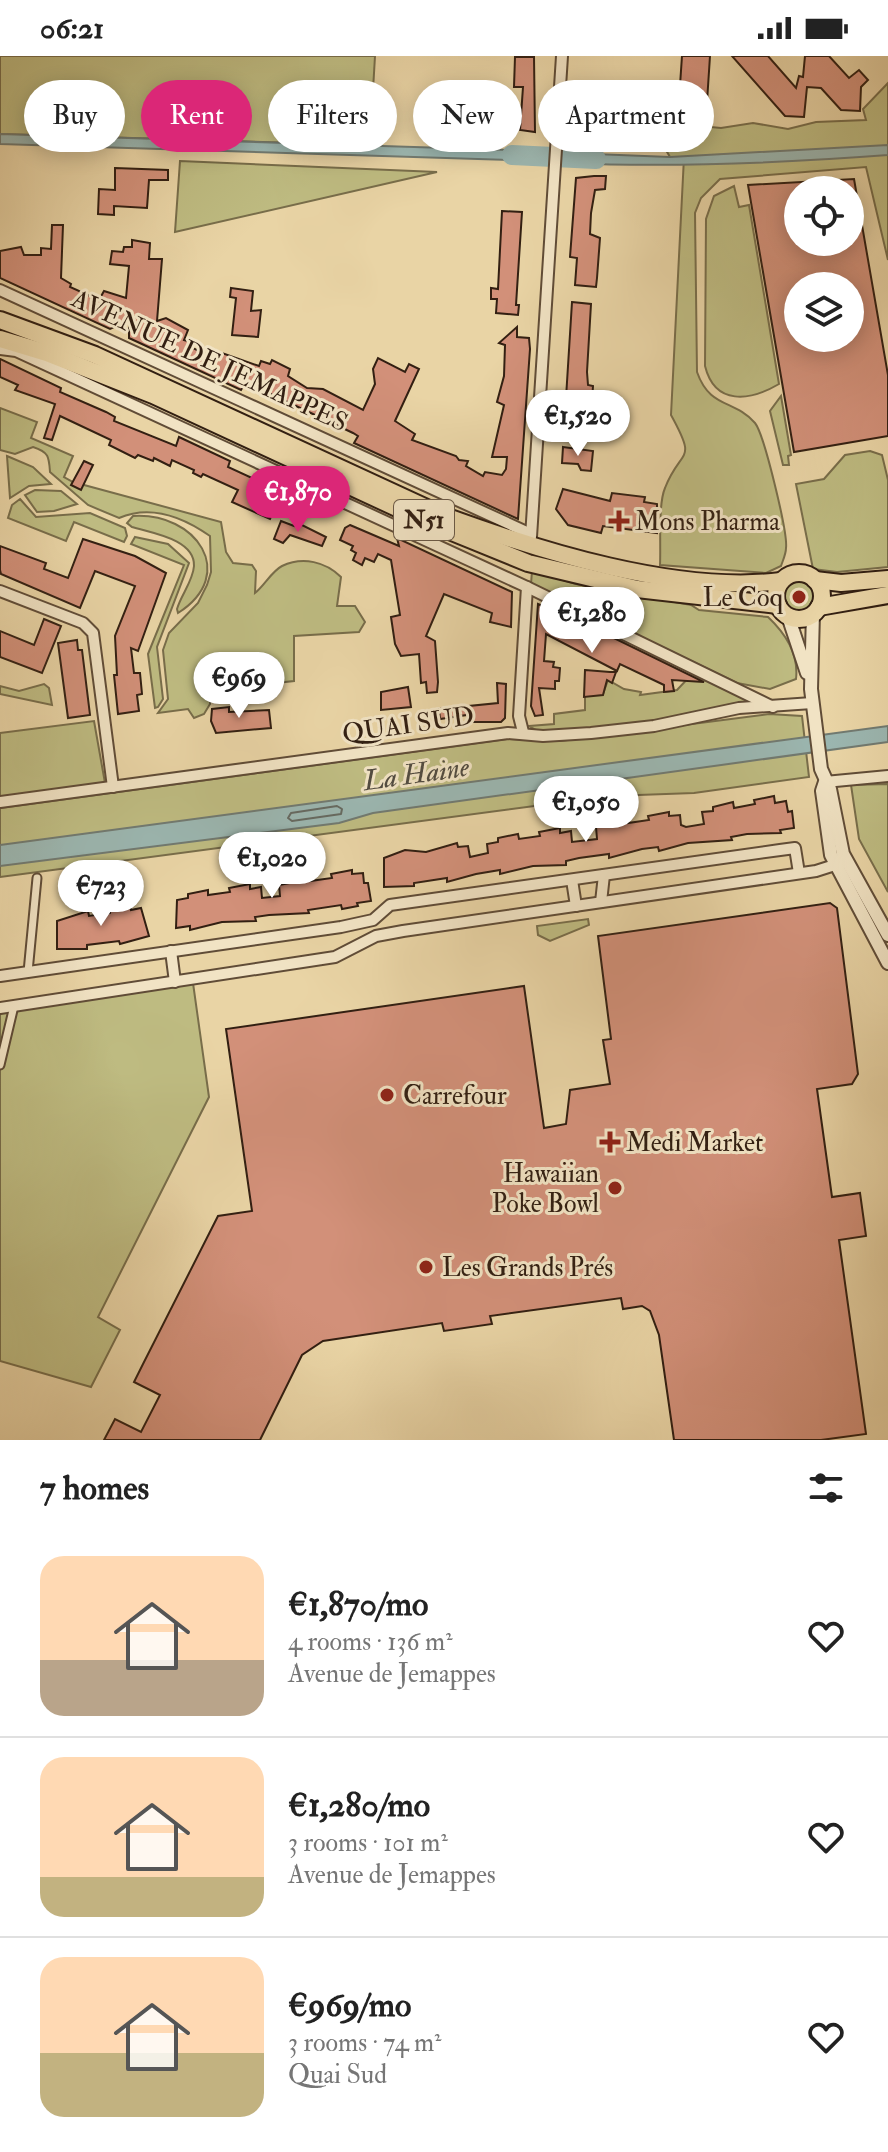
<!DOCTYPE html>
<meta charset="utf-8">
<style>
:root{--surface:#fff;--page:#f6f6f6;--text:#222;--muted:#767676;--line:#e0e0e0;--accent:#db2777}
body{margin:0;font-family:"IM FELL Double Pica",serif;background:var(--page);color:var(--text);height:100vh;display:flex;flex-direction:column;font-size:30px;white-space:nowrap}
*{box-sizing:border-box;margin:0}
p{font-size:26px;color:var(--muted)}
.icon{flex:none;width:44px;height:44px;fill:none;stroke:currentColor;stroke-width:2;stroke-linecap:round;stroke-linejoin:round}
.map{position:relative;height:1384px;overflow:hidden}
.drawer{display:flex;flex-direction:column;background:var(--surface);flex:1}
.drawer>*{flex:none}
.banner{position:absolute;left:24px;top:24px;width:840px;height:72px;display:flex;gap:16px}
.controls{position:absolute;left:784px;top:120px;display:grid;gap:16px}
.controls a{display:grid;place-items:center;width:80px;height:80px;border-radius:50%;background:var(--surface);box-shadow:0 4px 20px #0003;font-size:40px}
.price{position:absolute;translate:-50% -68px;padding:0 18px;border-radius:28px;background:#fff;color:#222;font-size:26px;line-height:52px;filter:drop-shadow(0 2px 4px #0008)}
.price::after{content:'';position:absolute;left:50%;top:48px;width:24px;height:18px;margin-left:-12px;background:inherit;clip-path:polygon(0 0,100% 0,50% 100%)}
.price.selected{background:var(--accent);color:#fff}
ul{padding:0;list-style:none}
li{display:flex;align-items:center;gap:24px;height:200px;padding:0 40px}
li+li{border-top:2px solid var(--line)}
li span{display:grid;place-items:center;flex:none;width:224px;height:160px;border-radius:24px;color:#555}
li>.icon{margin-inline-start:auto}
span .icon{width:96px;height:96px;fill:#fffc;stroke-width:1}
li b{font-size:34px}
h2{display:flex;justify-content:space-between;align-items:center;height:96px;padding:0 40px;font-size:34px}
.pill{padding:0 28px;border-radius:36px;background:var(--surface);box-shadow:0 4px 20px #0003;font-size:28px;line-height:72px}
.pill.selected{background:var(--accent);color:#fff}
.status{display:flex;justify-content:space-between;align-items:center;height:56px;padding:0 40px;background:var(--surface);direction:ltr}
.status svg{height:22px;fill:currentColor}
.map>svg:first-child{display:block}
</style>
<div class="status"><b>06:21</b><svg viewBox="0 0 49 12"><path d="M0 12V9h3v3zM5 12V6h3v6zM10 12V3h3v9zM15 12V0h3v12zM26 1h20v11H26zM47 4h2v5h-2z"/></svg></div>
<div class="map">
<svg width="888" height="1384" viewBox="0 0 888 1384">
<rect width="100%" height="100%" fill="#e9d4a5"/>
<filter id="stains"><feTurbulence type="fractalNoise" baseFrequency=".0025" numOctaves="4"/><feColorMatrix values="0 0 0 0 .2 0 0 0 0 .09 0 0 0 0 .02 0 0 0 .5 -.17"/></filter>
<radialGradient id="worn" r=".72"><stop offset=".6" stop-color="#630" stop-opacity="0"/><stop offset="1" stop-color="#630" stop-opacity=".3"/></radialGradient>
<g fill="#bebb81" stroke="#786d4a" stroke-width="2">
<path d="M0 0H375L370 85 365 89 0 78Z"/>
<path d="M888 27V204L866 111 720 123 701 142 695 157 697 316C710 353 734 343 755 367 764 378 788 477 786 492 786 498 783 504 781 510L766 517 660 509C661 489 658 448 665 432 681 391 698 408 671 359L684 101H670L656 77 659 66 721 72 753 67 788 73 816 66 866 64 863 53Z"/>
<path d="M180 105 437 116 175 176Z"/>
<path d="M734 130 739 151 749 149 779 328C750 345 715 350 705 310L706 163 714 140Z"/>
<path d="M781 340 791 399 788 400 789 409H783L770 355Z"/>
<path d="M0 352 37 366 31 382 73 400 64 421 73 426 221 466 226 496 233 507 252 509 256 515 255 537C264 530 272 515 282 510 303 500 326 506 341 521L337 550H355L365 566 359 576 294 580V625L210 634V648L204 658 194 662 188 653 158 657 168 643 163 594 169 577 198 547 207 529 211 516 210 480C183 461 151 448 119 462L88 449 50 416C49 401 49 396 33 391L15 398 0 394Z"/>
<path d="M870 395 882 399 888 424V511L837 516 813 513 796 428 824 423 845 399Z"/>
<path d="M7 400 33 411 51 428 29 430 10 442Z"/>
<path d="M35 434 61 435 77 448 54 455 37 456 25 439Z"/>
<path d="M20 443 36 461 90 457 125 472 127 480 124 486 74 466 66 485 8 462 12 449Z"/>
<path d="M133 460C196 456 239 518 178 557L177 553C181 539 193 525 194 510 195 483 151 477 132 471L127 467Z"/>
<path d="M135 481 168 488 189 507 157 591 163 643 158 651 155 652 148 598 184 509 131 488Z"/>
<path d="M532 515 576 528 691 549 699 554 768 561C785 577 799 598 796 623L770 633 737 627 531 528Z"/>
<circle cx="799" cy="541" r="17"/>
<path d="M693 617 755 647 674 663 543 678 529 670 554 668V658L585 654V639L603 638 608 624 624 633 641 636 640 639 677 634Z"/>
<path d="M44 628 49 632 52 649 0 638V630L19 635Z"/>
<path d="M769 658 802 660 809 721 694 737 610 740 0 821V752L507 683 560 685Z"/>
<path d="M94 665 105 727 0 742V677Z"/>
<path d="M888 728V836L859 783 851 729Z"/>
<path d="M588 863 589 869 550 885 538 879 537 870Z"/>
<path d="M193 927 209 1041 98 1261 120 1274 91 1331 0 1305V957Z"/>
</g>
<g fill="#9bb6b0" stroke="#717a71" stroke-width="2">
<path d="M0 78 540 95 539 105 0 88Z"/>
<path d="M888 89V99C782 107 675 112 568 107L569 97 670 101Z"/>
<path d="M888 670V686L373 757 339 767 0 810V789Z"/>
</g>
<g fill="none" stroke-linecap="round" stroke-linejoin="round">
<path stroke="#666a61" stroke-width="2" d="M337 750 342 753 341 758 292 765 288 762 291 757Z"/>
<path stroke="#9bb6b0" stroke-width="20" d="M512 99 596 103"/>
</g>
<g fill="#d29079" stroke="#321f12" stroke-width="2" fill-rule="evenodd">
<path d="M682 0H710L707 46 679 44Z"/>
<path d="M732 0H768L796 32 799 20 803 21 805 0H829L849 22 859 14 868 24 861 31 860 55 841 54 821 32 807 31 804 61 785 60Z"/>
<path d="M515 1H534L535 76 520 74 523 31H514Z"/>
<path d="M620 26 643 29 642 53 633 52 634 38 619 37Z"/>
<path d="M573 39 597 45 598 84 570 87Z"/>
<path d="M115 112 168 114V124H149L147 152 114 150V159L98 158 99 133 115 134Z"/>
<path d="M594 120H606L605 133 595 134 591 157 590 178 600 182 597 222 596 231 575 229 577 202 570 201 576 122Z"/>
<path d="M854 123 888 319V380L794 396 748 129ZM798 134H850V186H798ZM798 230H850V282H798Z"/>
<path d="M502 155 522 156 516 249H519L518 259 496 257 497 243H491V232L498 233Z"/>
<path d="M52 169H63L61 222 71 228 70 231 99 244 104 235 126 242 129 210 110 208 112 195 123 196 124 191H132V184L150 187 149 203H162L157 265 166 262 188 274 184 284 191 286 190 291 213 301 214 298 222 297 259 310 261 305 270 308 272 304 290 313 288 320 307 332 323 333 363 354 375 328 373 313 378 302 405 316 409 308 419 313 395 365 415 378 412 384 456 400 459 404 468 405 466 410 483 420 485 416 502 419 506 413 507 401H492L504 349 497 346 504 320 505 289 499 287 517 271V281L529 282 530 293 518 463 354 387 358 380 353 377 258 332 245 327 241 334 129 282V264L110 273 0 222V195L21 191 24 199H41V192L51 193Z"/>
<path d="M231 232 253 235 251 255 261 254 258 281 232 279 236 242 230 241Z"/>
<path d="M572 246 591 248 587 316 588 329 593 330 592 345 584 344 580 375 564 374Z"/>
<path d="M0 303 61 332 60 336 106 356 115 361 114 365 176 390 179 381 230 405 228 411 282 436 270 463 232 446 238 434 203 418 201 421 193 417 194 414 172 404 170 410 154 402 153 405 138 399 135 402 109 389 111 384 60 360 52 384 44 382 55 348 15 334 18 329 0 321Z"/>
<path d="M563 391 593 395 591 415 581 414 578 408 562 407Z"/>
<path d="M84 405 93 409 81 434 71 429Z"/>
<path d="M563 433 610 445 612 437 645 441 644 446 657 448V477L603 470 601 477 568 469 556 453Z"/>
<path d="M281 465 294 470 296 466 326 481 322 490 290 479 283 487 274 483Z"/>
<path d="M350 469 399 490 397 482 512 536 511 571 490 566 492 557 444 538 426 580 435 585 438 626 437 636 427 637 426 626 421 627 419 598 401 600 395 588 391 561 400 559 391 504 378 498 374 506 365 502 362 509 353 504 356 497 351 494 353 490 340 484 345 472Z"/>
<path d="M83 483 135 500 166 517 138 595 131 592 134 617H140L142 638 137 639 139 655 118 658 114 619H117L115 580 135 530 95 515 80 552 1 518 0 514V490L46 507 44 513 68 522Z"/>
<path d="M538 548 616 583 704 626 672 624 674 635 664 636V629L620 608 617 615 546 578 544 605 554 606 553 611 560 612 559 625H555V633L539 632 543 659 535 660 531 650Z"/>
<path d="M44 563 61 570 42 617 0 601V575L34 589Z"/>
<path d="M77 584 78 594H82L90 659 68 662 58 587Z"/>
<path d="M585 614 610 616H616L612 627 607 624 603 639 584 641Z"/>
<path d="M497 627 506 628 505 662 501 666H468L467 659 440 663 439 653 498 647Z"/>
<path d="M408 631 411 651 381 654V636Z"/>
<path d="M229 651V656L269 654 271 672 216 677 211 665 212 653Z"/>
<path d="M774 740 775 747 786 745 788 756 792 755 794 772 780 774 781 777 747 778 731 781 732 784 688 787 659 795 658 791 642 793 609 802V798L579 802 566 805V809L533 810 500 818V814L476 818 447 826V822L414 827V830L384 831V802L405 794 426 796 457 787 458 791 468 790 470 801 488 797 487 788 498 786V782L518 778 519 783 540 780 539 776 560 772V777L571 775 572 786 597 783 596 771 607 770V766L627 761 628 767 649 764 648 760 669 756V760L680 759 681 769 686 771 704 768 702 756 713 755V751L733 746 734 752 755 748 754 744Z"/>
<path d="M352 814V818L363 817 364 827H368L371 845 357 847 358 850 342 853 341 849 308 854 309 857 269 859 255 861 256 865 222 866 190 874V870L176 872 177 844 188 842V838L208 834V839L230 836 229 832 250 828V833L261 831 262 842 280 840 279 829 290 827V824L310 819V825L332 822 331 818Z"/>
<path d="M830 847 837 852 858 1018 852 1028 817 1033 832 1141 860 1137 866 1180 839 1184 866 1378 821 1384H674L659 1279 650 1255 642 1250 623 1253 621 1242 490 1260 492 1268 444 1275 442 1267 323 1285 302 1299 260 1384H104L115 1363 141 1376 160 1339 134 1326 143 1308 218 1160 252 1155 226 973 524 930 544 1072 566 1068 570 1034 610 1028 603 984 611 983 598 880Z"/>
<path d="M130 849 131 854 141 852 149 880 120 888 119 885 87 889V893H57V865L88 855 89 860 110 857V853Z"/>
</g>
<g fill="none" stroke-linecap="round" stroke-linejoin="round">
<defs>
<g id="pedestrian">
<path d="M28 916 37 822"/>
<path d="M0 1009 14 950"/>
</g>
<g id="minor">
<path d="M0 234 531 478"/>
<path d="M0 293 16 295 527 531 773 651"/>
<path d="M531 481 562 0"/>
<path d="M0 535 83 567 93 577 113 731"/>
<path d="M523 676 519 660 527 531"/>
<path d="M825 726 888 720"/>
<path d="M0 746 508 677 543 680 591 677 654 670 739 652 812 647"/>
<path d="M572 824 576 850"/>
<path d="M601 846 604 819"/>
<path d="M171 895 175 926"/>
<path d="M0 920 341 871 373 864 390 849 780 794 795 792 799 817"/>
<path d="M0 952 335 901 376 880 403 875 816 815 841 807"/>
</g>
<g id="tertiary">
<path d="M813 557 811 633 821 713 830 733 843 798 888 879"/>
<path d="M788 560 807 617"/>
<path d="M825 726 822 735 831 799 888 907"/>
</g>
<g id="primary">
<path d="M0 264 95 299 442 459C540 495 677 538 781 525"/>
<path d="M0 283 47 297 153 339 425 465 528 507 637 533 778 549"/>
<circle cx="799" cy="540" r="23"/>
<path d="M815 524 841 527 888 523"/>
<path d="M819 551 888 539"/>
</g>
</defs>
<use href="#pedestrian" stroke="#604c37" stroke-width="11"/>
<use href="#minor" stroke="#604c37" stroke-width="14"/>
<use href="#tertiary" stroke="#604c37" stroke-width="16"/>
<use href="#primary" stroke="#321f12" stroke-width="20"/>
<use href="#pedestrian" stroke="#f1e3c4" stroke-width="7"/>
<use href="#minor" stroke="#f1e3c4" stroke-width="10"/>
<use href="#tertiary" stroke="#f1e3c4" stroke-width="12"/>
<use href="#primary" stroke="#e9d4a5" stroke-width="16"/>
</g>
<g fill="#8f2418" stroke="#f1e3c4" stroke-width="3">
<path d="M615 453h8v8h8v8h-8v8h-8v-8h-8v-8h8z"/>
<circle cx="799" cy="541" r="8"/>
<circle cx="387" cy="1039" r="8"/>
<path d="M606 1074h8v8h8v8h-8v8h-8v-8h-8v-8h8z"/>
<circle cx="615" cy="1132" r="8"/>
<circle cx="426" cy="1211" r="8"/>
</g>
<g text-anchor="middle" stroke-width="6" stroke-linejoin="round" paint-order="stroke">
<rect fill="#f1e3c4" stroke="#6b5a47" stroke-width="2" x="394" y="444" width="60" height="40" rx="6"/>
<g font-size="24" font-weight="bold" fill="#321f12">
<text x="424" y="472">N51</text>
</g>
<g font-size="26" fill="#321f12" stroke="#f1e3c4">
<text transform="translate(210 304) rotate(25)" y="9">AVENUE DE JEMAPPES</text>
<text transform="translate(408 668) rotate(-8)" y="9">QUAI SUD</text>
</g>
<g font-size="26" fill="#321f12" stroke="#f1e3c4" text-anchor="start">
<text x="635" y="474">Mons Pharma</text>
<text x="783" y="550" text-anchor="end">Le Coq</text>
<text x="403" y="1048">Carrefour</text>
<text x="626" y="1095">Medi Market</text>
<text x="599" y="1126" text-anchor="end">Hawaiian<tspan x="599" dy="30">Poke Bowl</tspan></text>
<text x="442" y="1220">Les Grands Prés</text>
</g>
<g font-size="28" font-style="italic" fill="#524c41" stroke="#f1e3c4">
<text transform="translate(416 717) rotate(-8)" y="10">La Haine</text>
</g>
</g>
<rect width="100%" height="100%" filter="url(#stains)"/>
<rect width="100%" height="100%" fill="url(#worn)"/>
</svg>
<div class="controls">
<a><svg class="icon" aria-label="locate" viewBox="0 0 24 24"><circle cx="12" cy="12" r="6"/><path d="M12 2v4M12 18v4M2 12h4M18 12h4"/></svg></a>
<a><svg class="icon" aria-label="layers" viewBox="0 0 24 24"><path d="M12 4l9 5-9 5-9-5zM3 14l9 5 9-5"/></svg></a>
</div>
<b class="price" style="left:578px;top:402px">€1,520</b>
<b class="price selected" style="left:298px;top:478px">€1,870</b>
<b class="price" style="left:592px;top:599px">€1,280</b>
<b class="price" style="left:239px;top:664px">€969</b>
<b class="price" style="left:586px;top:788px">€1,050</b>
<b class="price" style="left:272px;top:844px">€1,020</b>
<b class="price" style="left:101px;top:872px">€723</b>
<div class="banner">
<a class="pill">Buy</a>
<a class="pill selected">Rent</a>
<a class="pill">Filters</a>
<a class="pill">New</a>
<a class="pill">Apartment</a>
</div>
</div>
<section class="drawer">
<h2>7 homes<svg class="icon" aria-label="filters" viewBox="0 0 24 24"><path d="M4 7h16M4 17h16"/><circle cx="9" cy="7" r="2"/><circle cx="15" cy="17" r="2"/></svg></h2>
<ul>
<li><span style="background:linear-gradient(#ffd9b3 65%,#b9a48a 0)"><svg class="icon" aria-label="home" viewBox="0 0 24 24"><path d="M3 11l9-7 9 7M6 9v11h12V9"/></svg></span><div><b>€1,870/mo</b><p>4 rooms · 136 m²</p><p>Avenue de Jemappes</p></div><svg class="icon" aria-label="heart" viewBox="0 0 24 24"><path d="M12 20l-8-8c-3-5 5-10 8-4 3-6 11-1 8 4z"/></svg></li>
<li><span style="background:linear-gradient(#ffd9b3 75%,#c2b280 0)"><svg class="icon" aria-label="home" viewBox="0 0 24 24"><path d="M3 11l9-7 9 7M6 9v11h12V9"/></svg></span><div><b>€1,280/mo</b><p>3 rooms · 101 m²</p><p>Avenue de Jemappes</p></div><svg class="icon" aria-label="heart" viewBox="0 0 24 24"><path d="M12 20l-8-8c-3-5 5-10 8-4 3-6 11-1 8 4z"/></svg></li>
<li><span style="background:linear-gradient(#ffd9b3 60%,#c2b280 0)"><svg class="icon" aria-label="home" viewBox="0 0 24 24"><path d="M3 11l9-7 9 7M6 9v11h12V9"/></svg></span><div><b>€969/mo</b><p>3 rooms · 74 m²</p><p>Quai Sud</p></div><svg class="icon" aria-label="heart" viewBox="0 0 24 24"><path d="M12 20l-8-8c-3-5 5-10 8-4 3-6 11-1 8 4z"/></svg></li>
</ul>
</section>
